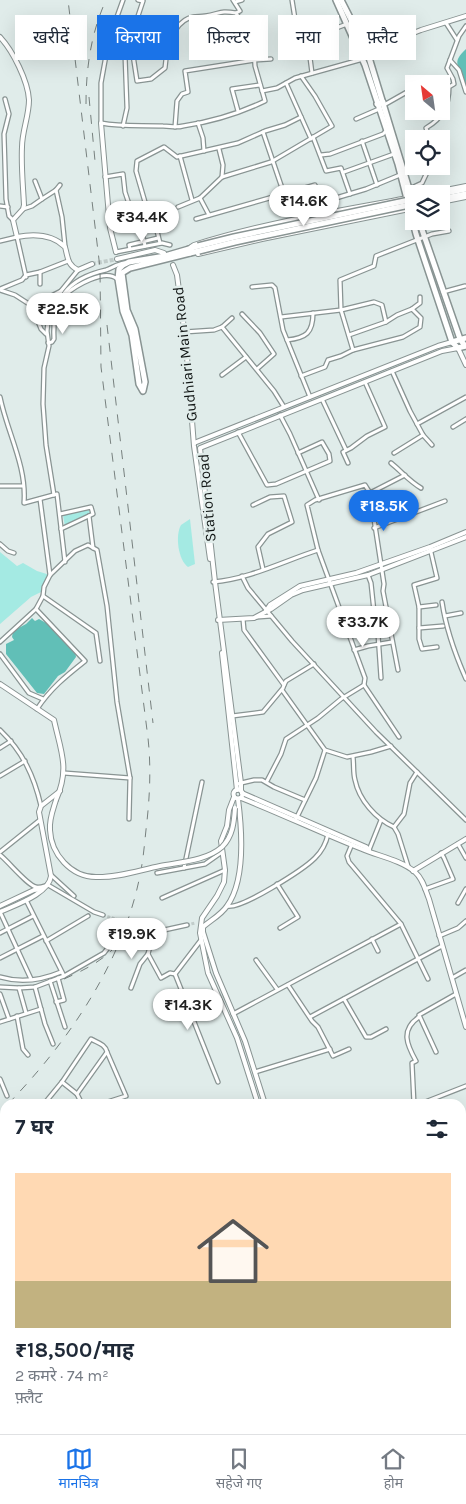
<!DOCTYPE html>
<html lang="hi">
<meta charset="utf-8">
<style>
:root{--surface:#fff;--page:#f2f2f3;--text:#1f2937;--muted:#747a83;--line:#e0e1e3;--accent:#1a73e8}
body{margin:0;font-family:Karla,"Noto Sans Devanagari",sans-serif;background:var(--page);color:var(--text);height:100vh;display:flex;flex-direction:column;font-size:19px;white-space:nowrap}
*{box-sizing:border-box;margin:0}
p{font-size:16px;color:var(--muted)}
.icon{flex:none;width:28px;height:28px;fill:none;stroke:currentColor;stroke-width:2;stroke-linecap:round;stroke-linejoin:round}
.map{position:relative;flex:1;overflow:hidden}
.sheet{position:absolute;left:0px;top:1099px;width:466px;height:336px;display:flex;flex-direction:column;background:var(--surface);border-radius:15px 15px 0 0;box-shadow:0 5px 20px #0002}
.sheet>*{flex:none}
.hud{position:absolute;left:15px;top:15px;width:436px;height:45px;display:flex;gap:10px}
.needle{width:32px;rotate:331deg}
.tools{position:absolute;left:405px;top:75px;display:grid;gap:10px}
.tools a{display:grid;place-items:center;width:45px;height:45px;border-radius:0px;background:var(--surface);box-shadow:0 5px 20px #0002;font-size:25px}
.price{position:absolute;translate:-50% -42px;padding:0 11px;border-radius:18px;background:#fff;color:#222;font-size:16px;line-height:32px;filter:drop-shadow(0 1px 2px #0008)}
.price::after{content:'';position:absolute;left:50%;top:30px;width:15px;height:11px;margin-left:-8px;background:inherit;clip-path:polygon(0 0,100% 0,50% 100%)}
.price.active{background:var(--accent);color:#fff}
ul{padding:0;list-style:none}
li{display:grid;align-content:center;gap:10px;height:265px;padding:0 15px}
li span{display:grid;place-items:center;height:155px;border-radius:0px;color:#555}
li>.icon{margin-inline-start:auto}
span .icon{width:90px;height:90px;fill:#fffc;stroke-width:1}
li b{font-size:21px}
h2{display:flex;justify-content:space-between;align-items:center;height:60px;padding:0 15px;font-size:21px}
.pill{padding:0 18px;border-radius:0px;background:var(--surface);box-shadow:0 5px 20px #0002;font-size:18px;line-height:45px}
.pill.active{background:var(--accent);color:#fff}
.dock{display:flex;justify-content:space-around;align-items:center;height:70px;border-top:1px solid var(--line);background:var(--surface);font-size:14px;color:var(--muted)}
.dock a{display:grid;justify-items:center;gap:2px}
.dock .active{color:var(--accent)}
.map>svg:first-child{display:block}
</style>
<div class="map">
<svg width="466" height="1434" viewBox="0 0 466 1434">
<rect width="100%" height="100%" fill="#e0ecea"/>
<g fill="#a4eae3">
<path d="M88 508 90 513 65 527 63 515Z"/>
<path d="M190 519 195 564 188 567C178 560 175 535 181 525Z"/>
<path d="M0 552 17 566 23 563 37 571 50 575 42 586 41 592 31 597 0 624Z"/>
<path d="M466 1176V1267L461 1258V1191Z"/>
</g>
<g fill="#61bfb7">
<path d="M466 49V91C465 87 465 83 464 79 459 65 451 63 466 49Z"/>
<path d="M32 618 35 621 39 619 46 623 75 650 76 657 65 672 58 676 44 694 37 693 6 654V644L14 640 12 637 13 631 26 624Z"/>
<path d="M461 1326 466 1340V1434H402L400 1430H461Z"/>
<path d="M5 1329V1424L0 1419V1330Z"/>
<path d="M87 1430H146V1434H88Z"/>
<path d="M158 1430H234L232 1434H159Z"/>
</g>
<g fill="none" stroke-linecap="round" stroke-linejoin="round">
<g stroke="#c1ccca" stroke-width="3" stroke-dasharray="3 1.5" stroke-linecap="butt">
<path d="M103 915 155 932"/>
<path d="M187 925 195 923"/>
</g>
<path stroke="#c1ccca" stroke-width="4" stroke-dasharray="4 2" stroke-linecap="butt" d="M92 264 117 259"/>
<defs>
<g id="minor">
<path d="M123 0 109 39 101 83V123C122 127 142 125 163 126 170 126 176 128 183 126 210 122 240 113 265 101L255 66 254 49 249 33 236 13 240 11 233 0"/>
<path d="M235 2 242 0"/>
<path d="M446 23 457 40"/>
<path d="M299 39 315 36 347 24"/>
<path d="M305 39 309 50 312 73"/>
<path d="M167 50C170 37 179 19 193 17 197 16 201 17 205 16 220 14 219 10 236 13"/>
<path d="M289 51 300 50 292 0"/>
<path d="M125 54C139 55 153 51 167 50L165 68 151 79 137 81 133 55"/>
<path d="M450 60 459 70 466 92"/>
<path d="M286 83 311 139"/>
<path d="M422 84 438 79"/>
<path d="M262 91 277 88 295 78 363 59"/>
<path d="M5 99 9 114 4 134 6 199 9 216 13 220"/>
<path d="M384 105 414 88"/>
<path d="M238 111 232 89 260 85"/>
<path d="M356 119 379 109"/>
<path d="M198 123 203 138 204 151"/>
<path d="M123 126 127 108 125 55 143 1 138 0"/>
<path d="M175 127 177 101 182 94 188 92 185 71 255 60 271 59"/>
<path d="M263 132 284 194"/>
<path d="M313 137 326 171 341 168 350 194"/>
<path d="M430 139 426 128C443 118 449 106 449 87L454 84 453 79 447 68 459 36 466 26"/>
<path d="M362 141 377 185"/>
<path d="M321 155 330 154 383 134 386 131"/>
<path d="M180 156 192 200"/>
<path d="M344 172 394 154"/>
<path d="M105 177 123 174 125 192 131 210 144 206 145 202 136 171 137 161 164 147 177 157 238 143 265 131 285 125 301 117"/>
<path d="M222 177 271 162 332 126 315 96 301 76"/>
<path d="M409 189 422 183 430 166"/>
<path d="M56 190 62 217 65 246"/>
<path d="M200 198 222 177 223 165 219 149"/>
<path d="M42 199 56 190 60 185"/>
<path d="M0 206 8 207"/>
<path d="M144 206 157 231 160 243"/>
<path d="M178 207 200 198 209 215"/>
<path d="M23 209 32 206 42 199 35 181"/>
<path d="M131 210 142 233 145 246"/>
<path d="M196 219 315 185 320 200 322 201H326L366 189 400 175"/>
<path d="M0 241 17 237 26 277"/>
<path d="M130 249 129 245 158 238"/>
<path d="M116 252 162 243 170 245"/>
<path d="M40 272 68 261"/>
<path d="M252 287 272 285 275 288 283 330 310 397"/>
<path d="M0 289 22 280 26 275 40 272V284"/>
<path d="M0 290 15 295 32 306 61 291"/>
<path d="M443 292 465 286"/>
<path d="M65 295C75 286 105 268 117 279"/>
<path d="M32 306 41 329 46 334"/>
<path d="M412 309 420 303V297"/>
<path d="M242 314 260 333 274 354 257 369"/>
<path d="M281 317 341 310 374 302 382 305 386 322 349 335"/>
<path d="M222 327 274 391 284 407"/>
<path d="M184 332 214 330 222 327 232 318"/>
<path d="M287 340C306 338 313 333 313 313"/>
<path d="M48 343 52 342 54 339C52 300 66 279 106 270 112 268 117 264 124 263"/>
<path d="M353 350 403 337 420 327 421 318 412 309 397 315 386 322"/>
<path d="M392 371 410 411 423 435 432 445"/>
<path d="M222 375 246 357"/>
<path d="M301 376 325 367 328 360 341 356 353 350 341 310 340 280 374 266 376 256 432 234 449 231"/>
<path d="M0 397C7 432 27 466 24 503L57 494 65 562"/>
<path d="M322 399 346 450"/>
<path d="M280 415 290 434 319 500"/>
<path d="M417 424 466 397"/>
<path d="M453 427 466 419"/>
<path d="M238 432 267 485 276 484 330 461 329 454 322 442 298 453"/>
<path d="M394 453 423 435"/>
<path d="M348 463 343 452 351 448 367 436 385 427 365 382"/>
<path d="M391 463C401 471 409 481 421 488"/>
<path d="M0 486H23"/>
<path d="M54 495 46 445 43 404 44 368 49 346 47 331 48 322 56 301 61 291 78 270"/>
<path d="M40 499 50 575"/>
<path d="M253 505 270 497 284 496 292 522 268 534 258 547 263 569"/>
<path d="M60 514 91 507 93 514 61 529"/>
<path d="M89 516 93 548"/>
<path d="M374 528 445 501"/>
<path d="M0 544 8 551 14 553"/>
<path d="M430 548 437 578 414 585 419 607V639L422 649 437 647"/>
<path d="M368 575 371 583 375 621 378 634 381 678"/>
<path d="M242 576 248 588 292 641 376 732 466 820"/>
<path d="M213 582C249 579 284 561 318 550"/>
<path d="M43 596 96 633 100 661"/>
<path d="M442 602C446 629 455 654 466 679"/>
<path d="M419 607 436 605"/>
<path d="M36 609 85 661C66 676 50 689 37 709"/>
<path d="M445 616 461 613"/>
<path d="M257 617 271 616"/>
<path d="M419 628 443 626"/>
<path d="M0 642 36 609 43 596 44 587 50 575 75 551 88 545 97 550 107 606 117 702 130 778 129 819"/>
<path d="M354 650 368 646 392 642"/>
<path d="M0 654 29 693 43 699"/>
<path d="M398 670 383 591 384 584 370 493 405 475"/>
<path d="M284 685 286 681 314 664"/>
<path d="M364 685 399 737"/>
<path d="M282 690 325 750 347 757 371 752 391 746"/>
<path d="M232 716 263 712 283 688 284 685 244 630 243 619"/>
<path d="M0 730C23 752 34 776 41 806"/>
<path d="M0 748 11 741"/>
<path d="M353 757C354 765 353 773 355 780 359 800 376 819 394 827L404 814 410 783 417 772"/>
<path d="M64 773 130 778"/>
<path d="M0 776 25 761"/>
<path d="M267 781 281 754 286 739 318 718 341 699 364 685 365 678 318 550 307 505 315 500 365 485 370 493"/>
<path d="M237 784 254 780H262L274 787 305 800"/>
<path d="M296 819 316 778 325 750"/>
<path d="M394 827 398 834 408 866"/>
<path d="M352 844 347 856 349 862 401 924 428 979"/>
<path d="M458 844 466 858"/>
<path d="M369 850 381 820"/>
<path d="M0 852 40 820"/>
<path d="M0 855C9 862 27 885 36 887 40 888 44 886 48 885L94 912 103 915"/>
<path d="M184 868 202 782"/>
<path d="M157 873 205 864 222 852"/>
<path d="M51 875 74 896"/>
<path d="M277 884 298 917 280 928"/>
<path d="M425 889 453 879 444 858 441 853"/>
<path d="M162 898 225 870"/>
<path d="M26 900 64 976"/>
<path d="M458 903 466 889"/>
<path d="M227 906C241 910 304 869 315 858 322 851 326 844 328 834"/>
<path d="M0 912 31 979"/>
<path d="M155 932 187 925"/>
<path d="M0 933 33 916"/>
<path d="M439 936 458 928 466 921"/>
<path d="M372 939 378 951"/>
<path d="M46 941 88 916"/>
<path d="M148 954 161 978 170 973 175 974 201 940"/>
<path d="M0 958 43 936"/>
<path d="M256 960 277 989"/>
<path d="M175 974 218 1082"/>
<path d="M0 977C20 983 42 980 61 972"/>
<path d="M452 978 466 970"/>
<path d="M50 981 65 1027"/>
<path d="M288 985 312 1021 318 1027 333 1056 349 1049"/>
<path d="M0 987 19 988 35 987 64 976 104 953 114 940"/>
<path d="M35 987 45 1024 53 1044"/>
<path d="M19 988 26 1013"/>
<path d="M131 988 140 964 148 954 152 939"/>
<path d="M0 994 9 1019"/>
<path d="M344 999 366 1037H371L386 1029"/>
<path d="M56 1002 64 1000 58 978"/>
<path d="M233 1014 401 924"/>
<path d="M17 1016 23 1049 28 1055"/>
<path d="M310 1017 442 946"/>
<path d="M0 1022 41 1009"/>
<path d="M436 1052 419 1015 456 994"/>
<path d="M255 1072 330 1049"/>
<path d="M0 1079 7 1096"/>
<path d="M62 1082 77 1094"/>
<path d="M326 1102 327 1104"/>
<path d="M44 1104 62 1082 91 1039C98 1043 105 1044 107 1052"/>
<path d="M82 1104 77 1094 107 1052 126 1096 101 1104"/>
<path d="M414 1104 412 1063 416 1061C407 1045 400 1030 419 1017"/>
<path d="M420 1104 466 1086"/>
<path d="M0 1155 2 1154"/>
<path d="M0 1189 5 1185"/>
<path d="M461 1200 466 1177"/>
<path d="M0 1213 5 1211"/>
<path d="M0 1230 3 1236 5 1235"/>
<path d="M0 1262 5 1260"/>
<path d="M461 1267 466 1271"/>
<path d="M461 1285 466 1298"/>
<path d="M0 1287 3 1294 5 1293"/>
<path d="M76 1430 77 1434"/>
<path d="M157 1430V1434"/>
<path d="M263 1430V1434"/>
<path d="M271 1430 273 1434"/>
<path d="M398 1430 400 1434"/>
</g>
<g id="tertiary">
<path d="M0 37C13 51 28 81 29 100 29 116 22 131 22 147 21 166 23 185 24 205L23 209 13 220 17 237C33 234 52 234 65 247 68 257 67 265 78 270L92 264"/>
<path d="M360 54 421 30 466 16"/>
<path d="M101 123 110 228 116 252"/>
<path d="M426 194 466 186"/>
<path d="M441 202 466 197"/>
<path d="M191 247 194 245C263 223 336 211 408 198"/>
<path d="M198 254 262 239 414 208"/>
<path d="M117 259 155 250 164 253"/>
<path d="M173 265 177 275 186 344 194 446 210 559"/>
<path d="M194 443 438 346 452 342"/>
<path d="M266 611 270 605 300 586 356 573 430 547 466 532"/>
<path d="M218 620 254 618 271 609 291 595 303 590 368 575 466 537"/>
<path d="M222 653 237 790"/>
<path d="M0 684 54 720C61 752 70 768 56 800"/>
<circle cx="238" cy="794" r="4.5"/>
<path d="M241 791V783L215 582 200 448 442 351 458 348 466 365"/>
<path d="M242 793 366 847 369 850"/>
<path d="M234 797 229 810 227 826 221 841 225 870 224 882 217 896 202 918 200 933 208 973 237 1038 258 1104"/>
<path d="M241 798C282 814 321 833 362 849 378 856 401 860 415 872 423 879 425 889 429 899L466 1027"/>
<path d="M238 799C242 830 246 880 227 906 221 915 211 920 203 927V932L216 973 245 1041 265 1104"/>
<path d="M413 871 466 839"/>
<path d="M0 906 34 890 42 889"/>
<path d="M0 912C15 905 49 894 51 876L39 812 41 806 60 791"/>
<path d="M367 1430 368 1434"/>
<path d="M370 1430 372 1434"/>
</g>
<g id="primary">
<path d="M336 0 365 65 398 164 416 234 452 342 458 348 466 346"/>
<path d="M341 0 367 51 413 202"/>
<path d="M419 221 460 339 465 346"/>
<path d="M189 249 165 256 129 262 123 265 119 269 118 279 123 311 132 335 139 384 143 391 145 382 135 329 127 310 122 273 130 268 190 253"/>
<path d="M452 342 466 338"/>
</g>
<g id="trunk">
<path d="M377 104 383 102"/>
<path d="M441 194 466 189"/>
<path d="M441 199 466 194"/>
<path d="M189 249 198 246"/>
<path d="M190 253 199 251"/>
</g>
</defs>
<use href="#minor" stroke="#899493" stroke-width="5.5"/>
<use href="#tertiary" stroke="#899493" stroke-width="6"/>
<use href="#primary" stroke="#899493" stroke-width="8"/>
<use href="#trunk" stroke="#899493" stroke-width="8"/>
<use href="#minor" stroke="#fff" stroke-width="3"/>
<use href="#tertiary" stroke="#fff" stroke-width="4"/>
<use href="#primary" stroke="#fff" stroke-width="5"/>
<use href="#trunk" stroke="#fff" stroke-width="5"/>
<g stroke="#77807e" stroke-width="1" stroke-dasharray="9 9" stroke-linecap="butt">
<path d="M89 97 95 161"/>
<path d="M86 104C86 68 91 33 106 0"/>
<path d="M107 325 153 723"/>
<path d="M64 979C82 971 99 963 113 949"/>
<path d="M8 1104C70 1040 125 959 141 870 144 854 145 837 147 821 150 793 151 765 148 738L101 367 100 268 68 0"/>
<path d="M0 1115 5 1111"/>
</g>
<defs>
<path id="tertiary-bridge" d="M56 800C53 810 49 819 50 830 51 854 71 877 96 877 117 878 140 870 160 866 180 862 206 861 222 847 233 836 234 822 235 808"/>
<g id="trunk-bridge">
<path d="M198 246 234 237 414 199"/>
<path d="M199 251 235 242 414 204"/>
</g>
</defs>
<use href="#tertiary-bridge" stroke="#899493" stroke-width="6" stroke-linecap="butt"/>
<use href="#trunk-bridge" stroke="#899493" stroke-width="8" stroke-linecap="butt"/>
<use href="#tertiary-bridge" stroke="#fff" stroke-width="4"/>
<use href="#trunk-bridge" stroke="#fff" stroke-width="5"/>
</g>
<g text-anchor="middle" stroke-width="5" stroke-linejoin="round" paint-order="stroke">
<g font-size="15" fill="#121716" stroke="#e0ecea">
<text transform="translate(185 354) rotate(-96)" y="5">Gudhiari Main Road</text>
<text transform="translate(207 498) rotate(-95)" y="5">Station Road</text>
</g>
</g>
</svg>
<div class="tools">
<a><svg class="needle" viewBox="-14 -14 28 28"><path d="M0-13l5 13h-10z" fill="#e53935"/><path d="M0 13l5-13h-10z" fill="#747a83"/></svg></a>
<a><svg class="icon" aria-label="locate" viewBox="0 0 24 24"><circle cx="12" cy="12" r="6"/><path d="M12 2v4M12 18v4M2 12h4M18 12h4"/></svg></a>
<a><svg class="icon" aria-label="layers" viewBox="0 0 24 24"><path d="M12 4l9 5-9 5-9-5zM3 14l9 5 9-5"/></svg></a>
</div>
<b class="price" style="left:304px;top:227px">₹14.6K</b>
<b class="price" style="left:142px;top:243px">₹34.4K</b>
<b class="price" style="left:63px;top:335px">₹22.5K</b>
<b class="price active" style="left:384px;top:532px">₹18.5K</b>
<b class="price" style="left:363px;top:648px">₹33.7K</b>
<b class="price" style="left:132px;top:960px">₹19.9K</b>
<b class="price" style="left:188px;top:1031px">₹14.3K</b>
<div class="hud">
<a class="pill">खरीदें</a>
<a class="pill active">किराया</a>
<a class="pill">फ़िल्टर</a>
<a class="pill">नया</a>
<a class="pill">फ़्लैट</a>
</div>
<section class="sheet">
<h2>7 घर<svg class="icon" aria-label="filters" viewBox="0 0 24 24"><path d="M4 7h16M4 17h16"/><circle cx="9" cy="7" r="2"/><circle cx="15" cy="17" r="2"/></svg></h2>
<ul>
<li><span style="background:linear-gradient(#ffd9b3 70%,#c2b280 0)"><svg class="icon" aria-label="home" viewBox="0 0 24 24"><path d="M3 11l9-7 9 7M6 9v11h12V9"/></svg></span><div><b>₹18,500/माह</b><p>2 कमरे · 74 m²</p><p>फ़्लैट</p></div></li>
</ul>
</section>
</div>
<nav class="dock">
<a class="active"><svg class="icon" aria-label="map" viewBox="0 0 24 24"><path d="M3 6l6-2 6 2 6-2v14l-6 2-6-2-6 2zM9 4v14M15 6v14"/></svg>मानचित्र</a>
<a><svg class="icon" aria-label="saved" viewBox="0 0 24 24"><path d="M7 4h10v16l-5-4-5 4z"/></svg>सहेजे गए</a>
<a><svg class="icon" aria-label="home" viewBox="0 0 24 24"><path d="M3 11l9-7 9 7M6 9v11h12V9"/></svg>होम</a>
</nav>
